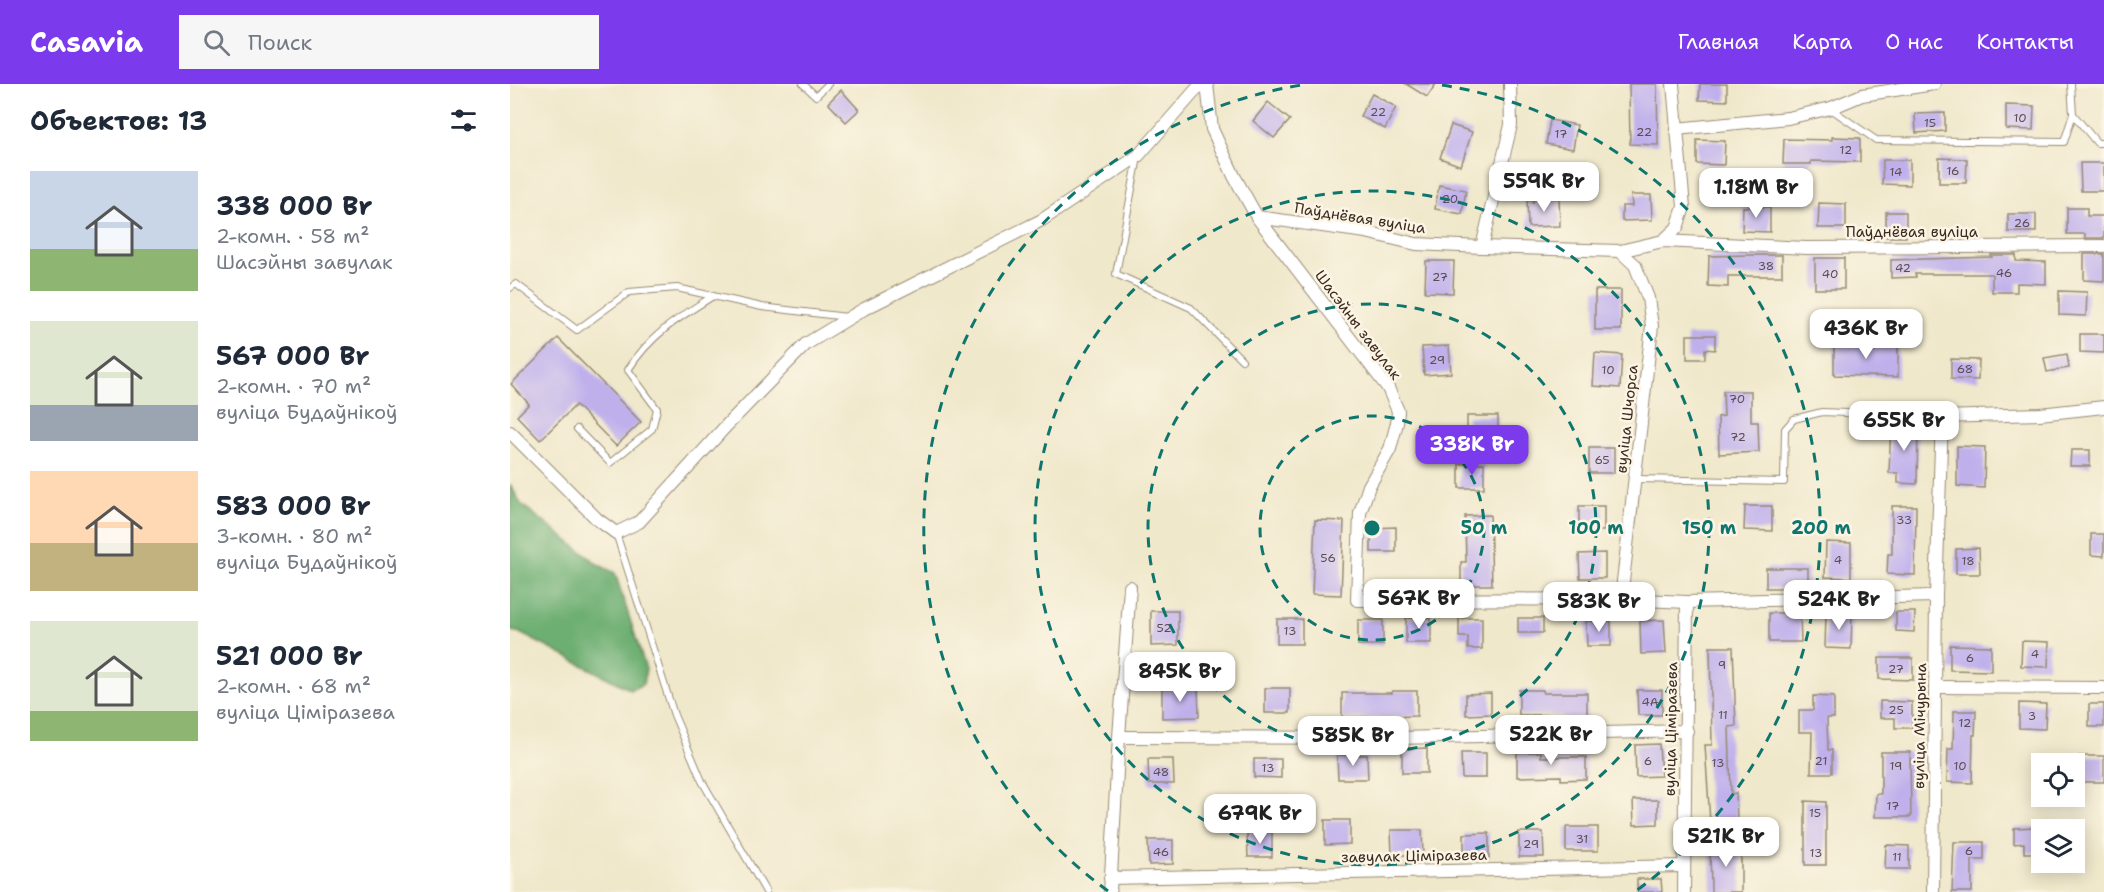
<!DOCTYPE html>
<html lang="ru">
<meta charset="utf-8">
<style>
:root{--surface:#fff;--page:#f6f6f7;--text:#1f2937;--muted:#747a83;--accent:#7c3aed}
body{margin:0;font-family:"Shantell Sans",sans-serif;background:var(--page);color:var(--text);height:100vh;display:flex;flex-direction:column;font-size:22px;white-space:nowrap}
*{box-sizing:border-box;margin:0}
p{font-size:20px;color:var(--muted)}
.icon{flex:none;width:33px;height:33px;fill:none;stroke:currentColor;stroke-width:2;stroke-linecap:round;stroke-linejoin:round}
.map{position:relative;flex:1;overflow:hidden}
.side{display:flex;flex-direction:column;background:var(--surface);width:510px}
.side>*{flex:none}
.controls{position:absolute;left:1521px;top:669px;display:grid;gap:12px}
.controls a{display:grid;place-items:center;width:54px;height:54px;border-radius:0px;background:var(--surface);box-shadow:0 3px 15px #0003;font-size:30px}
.price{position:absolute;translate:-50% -51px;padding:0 14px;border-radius:12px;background:#fff;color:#222;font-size:20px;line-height:39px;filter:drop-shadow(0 2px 3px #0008)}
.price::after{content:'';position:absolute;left:50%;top:36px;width:18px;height:14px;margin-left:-9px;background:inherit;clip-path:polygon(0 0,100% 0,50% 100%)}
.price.selected{background:var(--accent);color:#fff}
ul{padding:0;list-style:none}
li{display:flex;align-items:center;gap:18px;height:150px;padding:0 30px}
li span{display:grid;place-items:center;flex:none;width:168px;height:120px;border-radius:0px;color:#555}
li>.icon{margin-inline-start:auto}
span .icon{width:72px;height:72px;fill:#fffc;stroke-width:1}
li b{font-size:26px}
h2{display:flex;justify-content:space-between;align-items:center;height:72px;padding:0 30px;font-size:26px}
header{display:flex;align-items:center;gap:36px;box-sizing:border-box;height:84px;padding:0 30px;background:var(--accent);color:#fff}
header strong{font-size:28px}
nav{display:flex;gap:33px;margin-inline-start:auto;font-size:21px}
.search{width:420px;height:54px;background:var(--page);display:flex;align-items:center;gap:15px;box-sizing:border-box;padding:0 21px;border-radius:0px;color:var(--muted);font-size:22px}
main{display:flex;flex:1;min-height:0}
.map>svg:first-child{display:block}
</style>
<header>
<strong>Casavia</strong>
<div class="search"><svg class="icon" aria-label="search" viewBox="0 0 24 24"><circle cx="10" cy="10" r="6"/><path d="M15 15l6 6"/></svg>Поиск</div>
<nav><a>Главная</a><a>Карта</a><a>О нас</a><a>Контакты</a></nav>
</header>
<main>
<section class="side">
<h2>Объектов: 13<svg class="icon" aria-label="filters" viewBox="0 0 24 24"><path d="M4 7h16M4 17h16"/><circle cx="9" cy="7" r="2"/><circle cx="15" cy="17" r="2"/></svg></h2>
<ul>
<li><span style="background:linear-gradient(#c9d6e8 65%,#8fb573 0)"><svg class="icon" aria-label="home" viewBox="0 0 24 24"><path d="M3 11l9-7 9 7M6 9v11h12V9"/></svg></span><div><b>338 000 Br</b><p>2-комн. · 58 m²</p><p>Шасэйны завулак</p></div></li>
<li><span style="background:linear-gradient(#dfe7d0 70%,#9aa5b1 0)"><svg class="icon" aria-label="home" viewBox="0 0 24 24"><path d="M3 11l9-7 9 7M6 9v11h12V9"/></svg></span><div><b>567 000 Br</b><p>2-комн. · 70 m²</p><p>вуліца Будаўнікоў</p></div></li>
<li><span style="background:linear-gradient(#ffd9b3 60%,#c2b280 0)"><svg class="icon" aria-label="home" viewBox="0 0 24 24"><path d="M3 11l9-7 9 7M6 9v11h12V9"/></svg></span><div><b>583 000 Br</b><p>3-комн. · 80 m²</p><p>вуліца Будаўнікоў</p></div></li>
<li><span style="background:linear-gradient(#dfe7d0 75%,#8fb573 0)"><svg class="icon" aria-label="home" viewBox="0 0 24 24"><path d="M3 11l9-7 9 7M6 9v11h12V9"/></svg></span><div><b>521 000 Br</b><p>2-комн. · 68 m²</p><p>вуліца Ціміразева</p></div></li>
</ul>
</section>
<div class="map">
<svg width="1594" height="808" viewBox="0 0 1594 808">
<rect width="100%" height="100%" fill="#fcf5e5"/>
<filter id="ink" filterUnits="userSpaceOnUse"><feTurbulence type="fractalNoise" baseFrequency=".0167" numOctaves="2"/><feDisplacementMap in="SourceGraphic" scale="12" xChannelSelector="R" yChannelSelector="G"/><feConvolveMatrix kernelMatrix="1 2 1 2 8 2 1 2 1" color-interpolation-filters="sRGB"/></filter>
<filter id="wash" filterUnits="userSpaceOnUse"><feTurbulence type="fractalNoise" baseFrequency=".008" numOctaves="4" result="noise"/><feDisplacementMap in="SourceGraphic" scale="24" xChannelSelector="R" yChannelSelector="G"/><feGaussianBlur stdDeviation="1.35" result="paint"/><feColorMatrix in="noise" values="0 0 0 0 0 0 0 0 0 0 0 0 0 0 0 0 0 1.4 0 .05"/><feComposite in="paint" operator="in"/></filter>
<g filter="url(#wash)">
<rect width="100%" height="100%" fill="#f0e8cb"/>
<path fill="#6daf72" stroke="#546c48" stroke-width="1.5" d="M0 400 11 420 89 481 105 489 136 585 133 600 121 606 8 548 0 547Z"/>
<g id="blocks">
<g fill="#bfb0ec">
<path d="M896 0H926L917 13Z"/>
<path d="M1119 0H1147L1148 61 1120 60Z"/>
<path d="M1190 0H1217V17L1189 16Z"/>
<path d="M331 6 349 26 336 38 318 19Z"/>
<path d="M862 10 886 23 875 45 850 32Z"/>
<path d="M758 18 780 36 764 54 743 37Z"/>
<path d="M1496 21 1524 22 1523 46 1496 45Z"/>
<path d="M1435 29V47L1406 49 1405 30Z"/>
<path d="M1040 36 1067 41 1063 65 1036 60Z"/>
<path d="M941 41 962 48 951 82 930 74Z"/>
<path d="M1322 53 1350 54V78L1301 77V80H1273L1274 55 1322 56Z"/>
<path d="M1187 56 1215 57 1214 81 1187 80Z"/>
<path d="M1429 74 1457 75 1456 99H1429Z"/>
<path d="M1373 76H1400V101L1372 100Z"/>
<path d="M1570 79H1594V107H1571Z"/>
<path d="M929 101 956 106 952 130 925 125Z"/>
<path d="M1121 111H1141L1142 136 1112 137V122H1122Z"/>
<path d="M1049 114 1050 142 1018 143 1017 116 1023 118 1024 115Z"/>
<path d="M1309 119 1336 120V144H1308Z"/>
<path d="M1233 123H1260V148L1232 147Z"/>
<path d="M1557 124H1577V132H1594V154H1575V150H1557Z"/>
<rect x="1376" y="128" width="20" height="25"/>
<rect x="1498" y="130" width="28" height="18"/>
<path d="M1574 170H1594V197L1574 196Z"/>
<path d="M1239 171H1272V192H1218V203L1198 202 1199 172Z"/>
<path d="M1481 171H1506V177L1536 178V200L1507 199V208H1482V190H1405L1406 193 1381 194V176L1482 173Z"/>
<rect x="1305" y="174" width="29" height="31"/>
<path d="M916 177H944L943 209 915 208Z"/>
<rect x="1085" y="206" width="26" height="40"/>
<path d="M1549 207 1577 208 1576 232 1549 231Z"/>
<path d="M1570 250H1594V269L1570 268Z"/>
<path d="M1177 251H1205V266L1195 265V275H1177Z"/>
<path d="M48 254 131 338 106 362 66 321 30 356 7 332 19 320 1 300Z"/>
<path d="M1324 258 1388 260V293L1324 291Z"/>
<path d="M939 262 941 289 914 291 912 263Z"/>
<path d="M1085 269 1112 271 1110 304 1083 302Z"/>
<path d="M1557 270 1559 284 1537 288 1534 274Z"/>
<path d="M1441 275 1469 276 1468 296 1441 295Z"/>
<path d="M1213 307H1241V338H1248L1249 368 1209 370 1208 333 1214 332Z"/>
<rect x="957" y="332" width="31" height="23"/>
<path d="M1381 338 1408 339 1407 400 1388 399V389H1379Z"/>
<path d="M1447 362 1475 363 1474 404 1447 402Z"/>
<rect x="1079" y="364" width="25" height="25"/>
<path d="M1561 366H1580V382H1560Z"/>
<path d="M974 379V404H949V380Z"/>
<rect x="1069" y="422" width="25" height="25"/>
<path d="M1235 422H1262V447L1234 446Z"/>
<path d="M1382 422H1406L1405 491 1377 490 1378 470H1382Z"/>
<path d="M980 431 982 501H951V478H956L955 432Z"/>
<path d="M805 436 834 437 831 511 802 510Z"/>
<path d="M886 443V468H861V444Z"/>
<path d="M1581 450H1594V472L1581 471Z"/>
<path d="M1316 458 1341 459V494L1315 493Z"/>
<path d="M1469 464 1470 490H1446V465Z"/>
<path d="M1095 469V494H1070L1069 470Z"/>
<rect x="1256" y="484" width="42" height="20"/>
<path d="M641 527H668V561L641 562Z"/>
<path d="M1386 528H1405L1404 548 1386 547Z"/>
<path d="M1259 529H1290L1291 558H1259Z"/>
<path d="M1316 530H1342L1341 565 1315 564Z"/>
<rect x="896" y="534" width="25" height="25"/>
<path d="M949 534H972V565H958V553H949Z"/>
<rect x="1008" y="534" width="25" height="15"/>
<rect x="767" y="535" width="25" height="25"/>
<rect x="848" y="536" width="25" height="25"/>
<path d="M1154 536 1156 569 1131 570 1130 537Z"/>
<path d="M1076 537H1101V562H1077Z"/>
<path d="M1512 557 1539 558 1538 583 1511 582Z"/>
<path d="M1440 561 1481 562V587L1440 586Z"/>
<path d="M1200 563H1223L1226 642 1219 643 1221 710 1226 709 1227 736 1200 738 1195 661H1202Z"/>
<path d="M1369 574H1403V596L1369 595Z"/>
<path d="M688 604 689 633 652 634V605Z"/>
<rect x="755" y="604" width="25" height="25"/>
<path d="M1009 606H1033V609H1077V634H1052V631H1009Z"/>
<path d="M1127 606H1152V631H1128Z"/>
<path d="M882 607H907V632L832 634V609H882Z"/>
<path d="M981 609V630L956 631V610Z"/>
<path d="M1303 612 1324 613V634H1317L1318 666H1322V689H1301L1302 648H1289V626H1303Z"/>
<path d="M1370 617 1402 618V644H1385V634H1370Z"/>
<path d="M1509 619 1536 620 1535 645 1509 644Z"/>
<rect x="1579" y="620" width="15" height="23"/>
<path d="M1444 627H1466L1465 651H1463L1462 699 1437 698 1438 665H1443Z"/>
<path d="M1149 660 1151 692 1126 693 1125 661Z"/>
<path d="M917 664V689H892V665Z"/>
<path d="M1007 668H1031V673H1076V695L1051 696V692L1007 693Z"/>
<path d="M1371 668H1400L1401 733H1365L1366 710H1371Z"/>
<path d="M951 669H976V694H952Z"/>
<path d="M827 671H857L858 695H828Z"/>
<rect x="1569" y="672" width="25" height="26"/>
<path d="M638 675H663L664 700H639Z"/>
<path d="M744 675H771V694L744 693Z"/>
<path d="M1123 716H1148V740L1124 741Z"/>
<path d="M1295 717 1316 718V781H1295Z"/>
<path d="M815 736H840V760L815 761Z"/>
<rect x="1056" y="743" width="32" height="24"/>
<path d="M1527 743 1528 769H1514V759L1504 760V744Z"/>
<path d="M881 746H912L913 771H882Z"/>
<path d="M762 748V773H738L737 749Z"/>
<path d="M1009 748H1033L1034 773H1009Z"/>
<path d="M979 749V774L954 775V750Z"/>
<path d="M638 756H663V780L639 781Z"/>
<path d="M1444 758H1474V776H1462V808H1442Z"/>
<path d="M1231 760V808H1201L1200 761Z"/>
<path d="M1376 761 1399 762V785H1375Z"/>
<path d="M1127 795H1151L1152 808H1127Z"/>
</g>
</g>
</g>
<g filter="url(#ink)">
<use href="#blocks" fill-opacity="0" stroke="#968974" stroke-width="1.5"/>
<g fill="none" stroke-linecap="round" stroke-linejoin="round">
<defs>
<g id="service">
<path d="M293 0 306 12 318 0"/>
<path d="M1561 0 1563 30 1587 59H1594"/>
<path d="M1321 25 1366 56 1554 58 1563 30"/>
<path d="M628 73 606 190 681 224 732 276"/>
<path d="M0 204 6 200 67 246 119 208 167 204 252 223 337 233"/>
<path d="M67 345 100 379 142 345 147 325 118 286C140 251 168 234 203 212"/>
<path d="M1126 395 1274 398 1275 345 1284 335 1312 328 1432 333"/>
<path d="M106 449 164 631 192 697 256 808"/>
</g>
<g id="minor">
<path d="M697 0 702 45 724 92 747 133 878 304 888 327 887 339 880 365 859 402 850 429 847 516 1111 515 1177 518 1426 512"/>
<path d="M1166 45 1278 34 1321 24 1352 11 1424 0"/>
<path d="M747 133 856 148 906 160 972 163 1110 167 1153 157 1296 164 1594 162"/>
<path d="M1153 157 1167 144 1174 123 1163 0"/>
<path d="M972 163 1001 41 1000 0"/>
<path d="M1110 167 1125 181 1138 214 1142 242 1111 515"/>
<path d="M0 348 87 435 106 449 129 438 216 342 296 260 354 225 532 136 628 72 691 0"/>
<path d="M1426 603 1594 604"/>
<path d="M609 653 887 654 1177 647"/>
<path d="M600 794 1173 782"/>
<path d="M600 808 609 653 620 503"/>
<path d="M1174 808 1177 518"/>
<path d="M1423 808 1426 512 1432 333 1530 330 1594 323"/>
</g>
</defs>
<use href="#service" stroke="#968974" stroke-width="8"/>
<use href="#minor" stroke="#968974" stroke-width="14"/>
<use href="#service" stroke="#fff" stroke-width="6"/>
<use href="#minor" stroke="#fff" stroke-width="12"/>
</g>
</g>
<g fill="none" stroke="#0f766e" stroke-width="3" stroke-dasharray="10 8">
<circle cx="862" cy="444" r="112"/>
<circle cx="862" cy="444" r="224"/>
<circle cx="862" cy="444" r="337"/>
<path d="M598 807A449 449 0 0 1 792 1M932 1A449 449 0 0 1 1126 807"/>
</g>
<g text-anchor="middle" stroke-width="5" stroke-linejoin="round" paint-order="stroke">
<g font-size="12" fill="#5c4c52">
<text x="868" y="32">22</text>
<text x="1510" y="38">10</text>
<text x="1420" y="43">15</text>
<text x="1134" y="52">22</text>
<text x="1051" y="54">17</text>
<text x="1336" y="70">12</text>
<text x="1443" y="91">16</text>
<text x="1386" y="92">14</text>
<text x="940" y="119">20</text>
<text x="1512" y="143">26</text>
<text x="1256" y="186">38</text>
<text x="1393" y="188">42</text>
<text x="1494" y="193">46</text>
<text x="1320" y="194">40</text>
<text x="930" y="197">27</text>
<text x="927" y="280">29</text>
<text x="1455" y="289">68</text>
<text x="1098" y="290">10</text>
<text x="1227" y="319">70</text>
<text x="1228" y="357">72</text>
<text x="1092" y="380">65</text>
<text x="1394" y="440">33</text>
<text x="818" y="478">56</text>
<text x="1328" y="480">4</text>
<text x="1458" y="481">18</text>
<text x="654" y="548">52</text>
<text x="780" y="551">13</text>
<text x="1525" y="574">4</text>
<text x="1460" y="578">6</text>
<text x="1212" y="585">9</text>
<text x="1386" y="589">27</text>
<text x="1140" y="622">4А</text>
<text x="1386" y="630">25</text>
<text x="1213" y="635">11</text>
<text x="1522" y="636">3</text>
<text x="1455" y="643">12</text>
<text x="1138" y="681">6</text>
<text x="1311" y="681">21</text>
<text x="1208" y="683">13</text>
<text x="1386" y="686">19</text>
<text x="1450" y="686">10</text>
<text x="758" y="688">13</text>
<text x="651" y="692">48</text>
<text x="1383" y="726">17</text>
<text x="1305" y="733">15</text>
<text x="1072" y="759">31</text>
<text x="1021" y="764">29</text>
<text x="1459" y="771">6</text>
<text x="651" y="772">46</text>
<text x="1306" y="773">13</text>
<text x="1387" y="777">11</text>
</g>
<g font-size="15" fill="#3b2a1e" stroke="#fcf5e5">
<text transform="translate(850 134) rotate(9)" y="5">Паўднёвая вуліца</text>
<text x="1402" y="153">Паўднёвая вуліца</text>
<text transform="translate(848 241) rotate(53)" y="5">Шасэйны завулак</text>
<text transform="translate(1117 335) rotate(-84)" y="5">вуліца Шчорса</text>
<text transform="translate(1410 642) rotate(-89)" y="5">вуліца Мічурына</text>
<text transform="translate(1161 645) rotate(-89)" y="5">вуліца Ціміразева</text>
<text transform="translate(904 772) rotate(-1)" y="5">завулак Ціміразева</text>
</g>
</g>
<circle cx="862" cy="444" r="9" fill="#0f766e" stroke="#fcf5e5" stroke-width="3"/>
<g font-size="18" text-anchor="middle" font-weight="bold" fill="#0f766e" stroke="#fcf5e5" stroke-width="5" stroke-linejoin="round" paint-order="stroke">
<text x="974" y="450">50 m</text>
<text x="1086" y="450">100 m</text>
<text x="1199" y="450">150 m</text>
<text x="1311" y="450">200 m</text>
</g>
</svg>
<div class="controls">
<a><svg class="icon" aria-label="locate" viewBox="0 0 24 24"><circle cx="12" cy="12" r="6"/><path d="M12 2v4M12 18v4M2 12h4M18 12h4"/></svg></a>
<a><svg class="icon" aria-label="layers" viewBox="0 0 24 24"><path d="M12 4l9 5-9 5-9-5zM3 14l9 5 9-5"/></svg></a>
</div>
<b class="price" style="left:1034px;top:129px">559K Br</b>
<b class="price" style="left:1246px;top:135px">1.18M Br</b>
<b class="price" style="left:1356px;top:276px">436K Br</b>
<b class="price" style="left:1394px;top:368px">655K Br</b>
<b class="price selected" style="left:962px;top:392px">338K Br</b>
<b class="price" style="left:909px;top:546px">567K Br</b>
<b class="price" style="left:1329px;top:547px">524K Br</b>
<b class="price" style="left:1089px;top:549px">583K Br</b>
<b class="price" style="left:670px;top:619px">845K Br</b>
<b class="price" style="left:1041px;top:682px">522K Br</b>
<b class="price" style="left:843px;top:683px">585K Br</b>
<b class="price" style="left:750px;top:761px">679K Br</b>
<b class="price" style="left:1216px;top:784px">521K Br</b>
</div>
</main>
